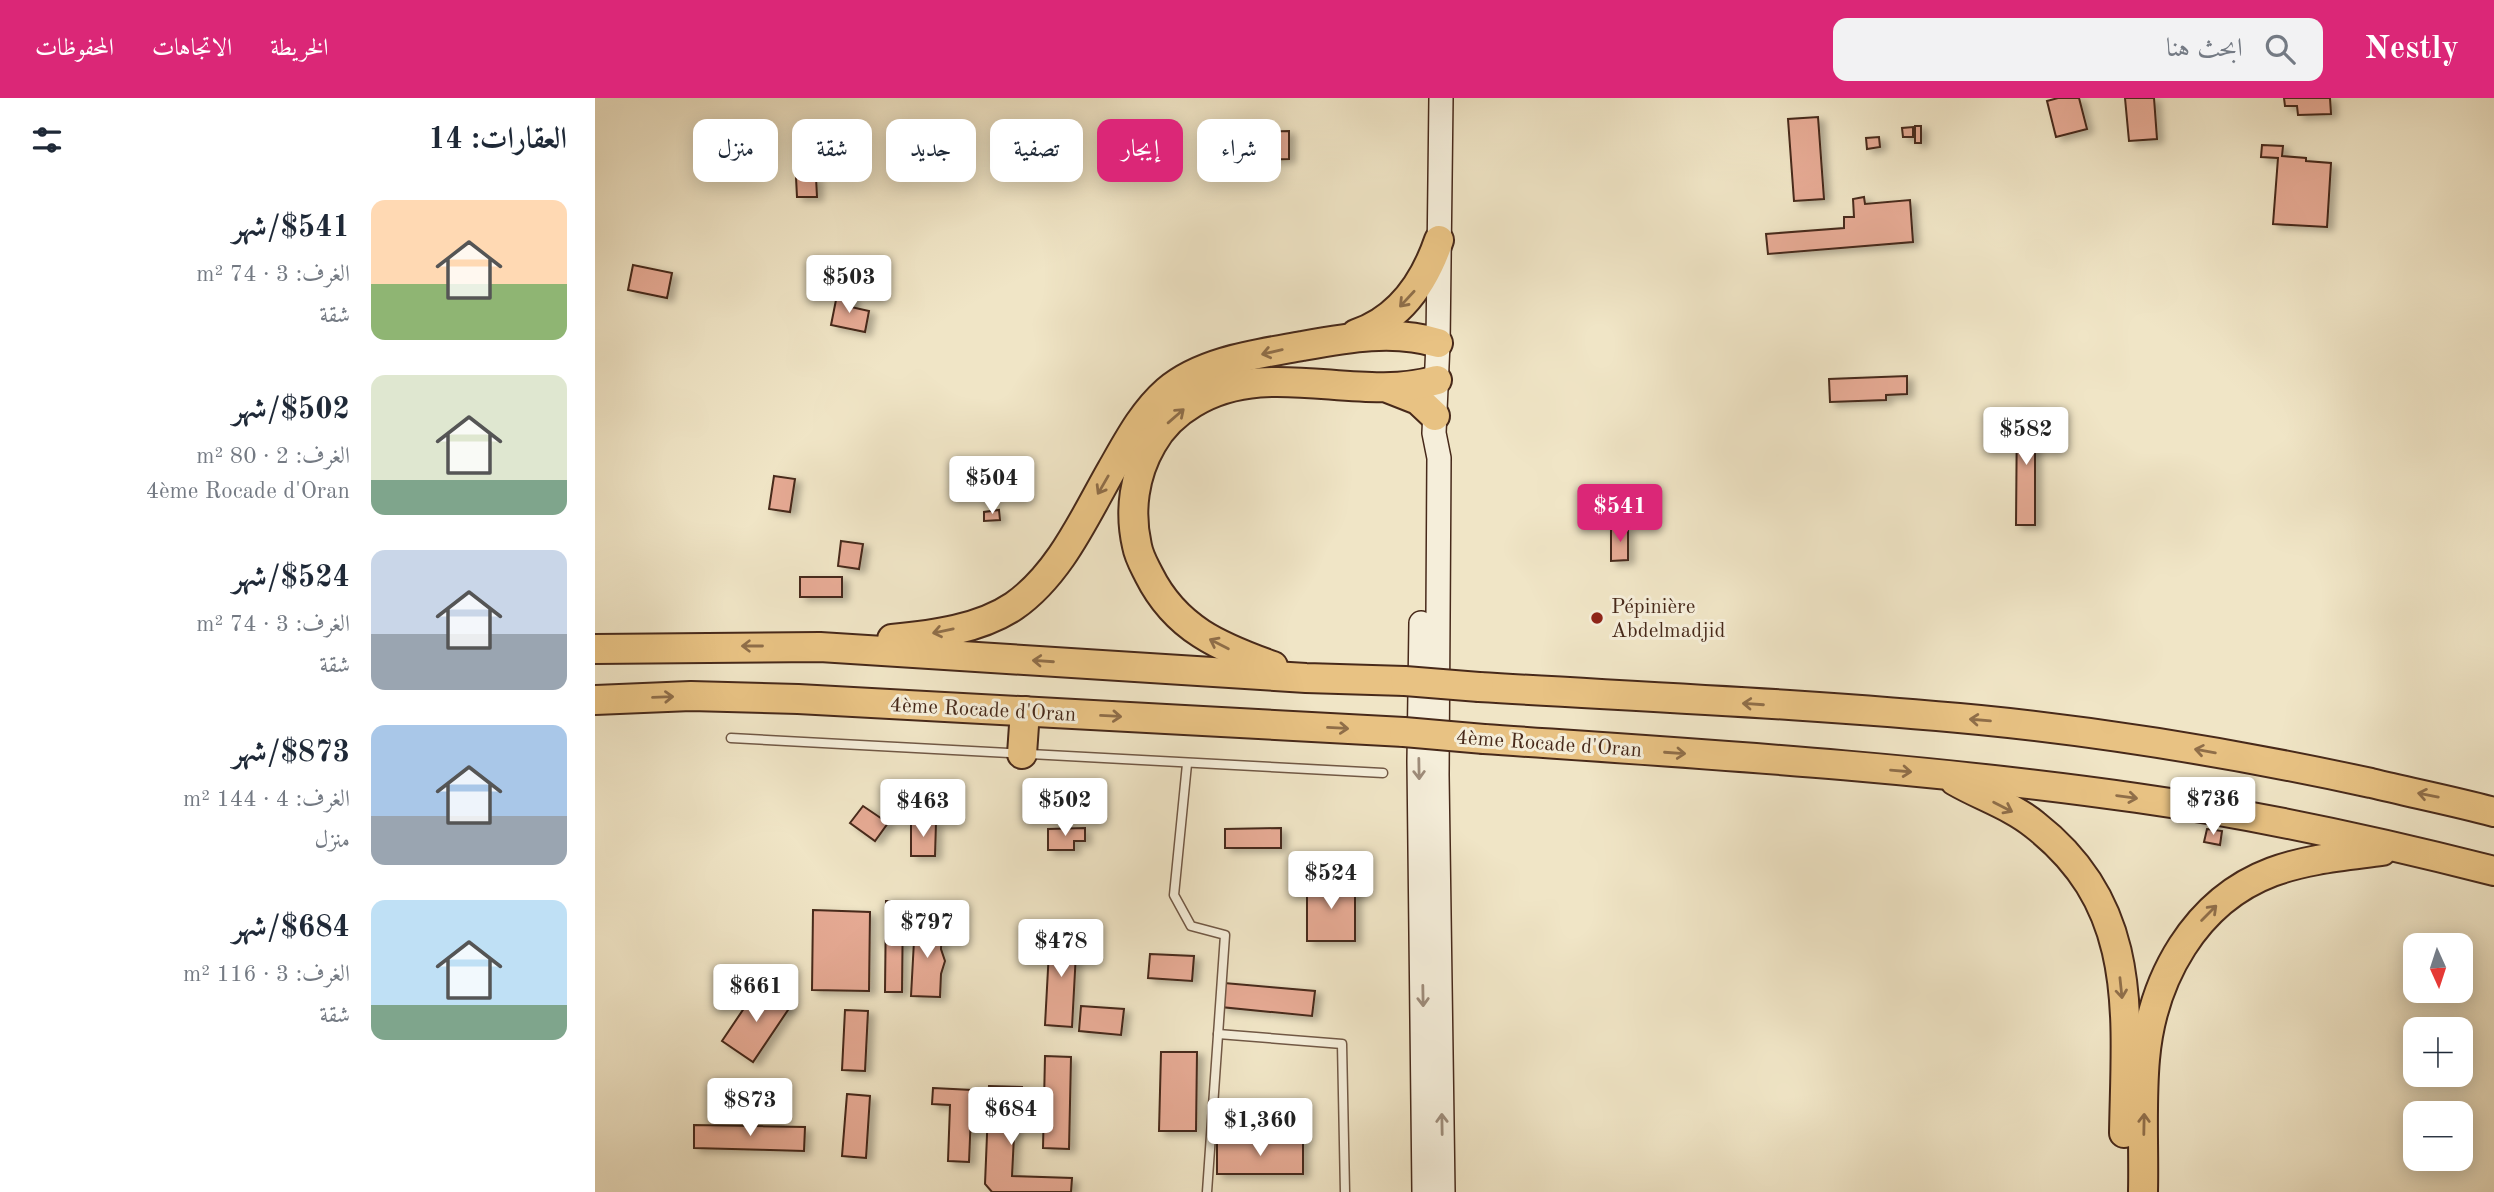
<!DOCTYPE html>
<html lang="ar">
<meta charset="utf-8">
<style>
:root{--surface:#fff;--page:#f2f2f3;--text:#1f2937;--muted:#747a83;--accent:#db2777}
body{margin:0;font-family:"Old Standard TT",Amiri,serif;background:var(--page);color:var(--text);direction:rtl;height:100vh;display:flex;flex-direction:column;font-size:26px;white-space:nowrap}
*{box-sizing:border-box;margin:0}
p{font-size:23px;color:var(--muted)}
.icon{flex:none;width:38px;height:38px;fill:none;stroke:currentColor;stroke-width:2;stroke-linecap:round;stroke-linejoin:round}
.map{position:relative;flex:1;overflow:hidden;direction:ltr}
.side{display:flex;flex-direction:column;background:var(--surface);width:595px}
.side>*{flex:none}
.top-card{position:absolute;left:21px;top:21px;width:665px;height:63px;direction:rtl;display:flex;gap:14px}
.needle{width:46px;rotate:177deg}
.fabs{position:absolute;left:1808px;top:835px;display:grid;gap:14px}
.fabs a{display:grid;place-items:center;width:70px;height:70px;border-radius:14px;background:var(--surface);box-shadow:0 4px 18px #0003;font-size:35px}
.price{position:absolute;translate:-50% -60px;padding:0 16px;border-radius:7px;background:#fff;color:#222;font-size:23px;line-height:46px;filter:drop-shadow(0 2px 4px #0008)}
.price::after{content:'';position:absolute;left:50%;top:42px;width:21px;height:16px;margin-left:-10px;background:inherit;clip-path:polygon(0 0,100% 0,50% 100%)}
.price.on{background:var(--accent);color:#fff}
ul{padding:0;list-style:none}
li{display:flex;align-items:center;gap:21px;height:175px;padding:0 28px}
li span{display:grid;place-items:center;flex:none;width:196px;height:140px;border-radius:14px;color:#555}
li>.icon{margin-inline-start:auto}
span .icon{width:84px;height:84px;fill:#fffc;stroke-width:1}
li b{font-size:30px}
h2{display:flex;justify-content:space-between;align-items:center;height:84px;padding:0 28px;font-size:30px}
.pill{padding:0 24px;border-radius:14px;background:var(--surface);box-shadow:0 4px 18px #0003;font-size:24px;line-height:63px}
.pill.on{background:var(--accent);color:#fff}
header{display:flex;align-items:center;gap:42px;box-sizing:border-box;height:98px;padding:0 35px;background:var(--accent);color:#fff}
header strong{font-size:33px}
nav{display:flex;gap:38px;margin-inline-start:auto;font-size:24px}
.search{width:490px;height:63px;background:var(--page);display:flex;align-items:center;gap:18px;box-sizing:border-box;padding:0 24px;border-radius:14px;color:var(--muted);font-size:26px}
main{display:flex;flex:1;min-height:0}
.map>svg:first-child{display:block}
</style>
<header>
<strong>Nestly</strong>
<div class="search"><svg class="icon" aria-label="search" viewBox="0 0 24 24"><circle cx="10" cy="10" r="6"/><path d="M15 15l6 6"/></svg>ابحث هنا</div>
<nav><a>الخريطة</a><a>الاتجاهات</a><a>المحفوظات</a></nav>
</header>
<main>
<div class="map">
<svg width="1899" height="1094" viewBox="0 0 1899 1094">
<defs>
<filter id="shadow"><feDropShadow dx="6" dy="3.5" stdDeviation="3.5" flood-color="#0004"/></filter>
</defs>
<rect width="100%" height="100%" fill="#f0e5c6"/>
<filter id="stains"><feTurbulence type="fractalNoise" baseFrequency=".00286" numOctaves="4"/><feColorMatrix values="0 0 0 0 .2 0 0 0 0 .09 0 0 0 0 .02 0 0 0 .5 -.17"/></filter>
<radialGradient id="worn" r=".72"><stop offset=".6" stop-color="#630" stop-opacity="0"/><stop offset="1" stop-color="#630" stop-opacity=".3"/></radialGradient>
<g fill="#e6aa94" stroke="#47291a" stroke-width="2" filter="url(#shadow)">
<path d="M1463 0H1484L1492 31 1461 39 1452 3Z"/>
<path d="M1530 0H1559L1562 41 1534 43Z"/>
<path d="M1689 0H1735L1736 16 1703 17 1702 8H1690Z"/>
<path d="M1223 19 1229 101 1199 103 1193 21Z"/>
<rect x="1320" y="28" width="6" height="17"/>
<path d="M1318 29V39H1308L1307 30Z"/>
<path d="M694 33V61L660 62 659 34Z"/>
<path d="M1284 39 1285 49 1272 51 1271 40Z"/>
<path d="M1667 47 1688 48 1687 58 1711 60V63L1736 65 1732 129 1678 126 1683 60 1666 59Z"/>
<path d="M201 79H221L222 99H202Z"/>
<path d="M1269 99 1270 106 1315 102 1318 144 1173 156 1171 136 1249 130V119H1259L1258 101Z"/>
<path d="M38 167 77 175 72 200 33 192Z"/>
<path d="M242 197 258 200 256 209 274 213 270 234 236 227Z"/>
<path d="M1312 278V296L1291 297V302L1235 304 1234 281Z"/>
<path d="M1422 310H1440V427H1421Z"/>
<path d="M179 378 200 381 195 414 174 411Z"/>
<path d="M1016 398H1027L1028 415 1017 416Z"/>
<path d="M404 412 405 422 389 423V414Z"/>
<path d="M1033 430V462L1016 463V431Z"/>
<path d="M246 443 268 446 264 471 243 468Z"/>
<rect x="205" y="479" width="42" height="20"/>
<path d="M268 708 293 725 280 743 255 725Z"/>
<path d="M316 724H341L340 758H316Z"/>
<path d="M490 730V743H479V752H453V731Z"/>
<path d="M686 730V750H630V731Z"/>
<path d="M1612 731 1627 733 1625 747 1609 744Z"/>
<rect x="712" y="783" width="48" height="60"/>
<path d="M291 803H308L307 894H290Z"/>
<path d="M218 812 275 814 274 893 217 892Z"/>
<path d="M320 824 347 826 346 851 350 863 346 876 345 899 316 898Z"/>
<path d="M455 834 482 836 477 929 450 927Z"/>
<path d="M555 856 599 858 597 883 553 880Z"/>
<path d="M629 885 720 893 717 918 626 909Z"/>
<path d="M164 888 195 909 158 964 127 943Z"/>
<path d="M486 908 529 911 526 937 484 933Z"/>
<path d="M250 912 273 913 270 973 247 972Z"/>
<path d="M566 954H602L601 1033H564Z"/>
<path d="M450 958 476 959 474 1051 448 1050Z"/>
<path d="M394 988 427 989 426 1018H420L417 1078 477 1080 476 1094H397L390 1086Z"/>
<path d="M338 990 377 992 374 1064 353 1063 355 1007 337 1006Z"/>
<path d="M252 996 275 998 271 1060 247 1058Z"/>
<path d="M99 1027 210 1029 209 1053 99 1050Z"/>
<path d="M622 1043 708 1044V1076H622Z"/>
</g>
<g fill="none" stroke-linecap="round" stroke-linejoin="round">
<defs>
<g id="service">
<path d="M136 640 788 675"/>
<path d="M592 666 579 797 596 828 630 837 612 1094"/>
<path d="M623 936 747 946 750 1094"/>
</g>
<g id="secondary">
<path d="M846 0 843 245 839 335 844 360 842 677 848 1094"/>
<path d="M826 525 824 663 829 1094"/>
</g>
<g id="motorway">
<path d="M761 236C805 221 830 183 844 142"/>
<path d="M795 291 823 302 840 318"/>
<path d="M297 541C338 537 385 531 419 508 465 476 490 418 517 371 533 343 548 314 572 293 607 263 663 256 707 248 751 240 799 231 843 245"/>
<path d="M0 551 225 549 711 580 810 583"/>
<path d="M678 568C625 549 581 531 554 477 549 467 544 459 542 448 534 413 539 377 557 346 567 328 581 315 598 305 673 259 762 306 842 282"/>
<path d="M884 589C1051 599 1219 606 1385 622 1516 635 1647 657 1776 685 1817 695 1858 703 1899 714"/>
<path d="M0 602 96 598 203 601 809 634"/>
<path d="M889 641C1107 656 1326 669 1542 700 1662 717 1782 743 1899 773"/>
<path d="M427 656 430 613"/>
<path d="M1360 683C1386 698 1417 708 1440 727 1545 809 1531 916 1529 1035"/>
<path d="M1548 1094C1549 1050 1546 1005 1550 961 1557 881 1600 803 1677 774 1712 761 1750 758 1787 753"/>
</g>
</defs>
<use href="#service" stroke="#715845" stroke-width="11"/>
<use href="#secondary" stroke="#47291a" stroke-width="26"/>
<use href="#motorway" stroke="#47291a" stroke-width="32"/>
<use href="#service" stroke="#f5eeda" stroke-width="8"/>
<use href="#secondary" stroke="#f5eeda" stroke-width="23"/>
<use href="#motorway" stroke="#e8c283" stroke-width="28"/>
<defs>
<g id="motorway-bridge">
<path d="M810 583 884 589"/>
<path d="M809 634 889 641"/>
</g>
</defs>
<use href="#motorway-bridge" stroke="#47291a" stroke-width="32" stroke-linecap="butt"/>
<use href="#motorway-bridge" stroke="#e8c283" stroke-width="28"/>
</g>
<defs><path id="oneway-shaft" d="M-6 0H5M1.5-3L5.5 0L1.5 3" fill="none" stroke-width="1.6" stroke-linecap="round" stroke-linejoin="round" transform="scale(1.75)"/></defs>
<g stroke="#8f6e49">
<use href="#oneway-shaft" transform="translate(812 201) rotate(133)"/>
<use href="#oneway-shaft" transform="translate(677 254) rotate(167)"/>
<use href="#oneway-shaft" transform="translate(581 318) rotate(-41)"/>
<use href="#oneway-shaft" transform="translate(508 387) rotate(120)"/>
<use href="#oneway-shaft" transform="translate(348 533) rotate(168)"/>
<use href="#oneway-shaft" transform="translate(624 546) rotate(-153)"/>
<use href="#oneway-shaft" transform="translate(157 548) rotate(-180)"/>
<use href="#oneway-shaft" transform="translate(448 563) rotate(-176)"/>
<use href="#oneway-shaft" transform="translate(68 599) rotate(-2)"/>
<use href="#oneway-shaft" transform="translate(1158 606) rotate(-176)"/>
<use href="#oneway-shaft" transform="translate(516 618) rotate(3)"/>
<use href="#oneway-shaft" transform="translate(1385 622) rotate(-175)"/>
<use href="#oneway-shaft" transform="translate(743 630) rotate(3)"/>
<use href="#oneway-shaft" transform="translate(1610 653) rotate(-170)"/>
<use href="#oneway-shaft" transform="translate(1080 655) rotate(4)"/>
<use href="#oneway-shaft" transform="translate(1306 673) rotate(5)"/>
<use href="#oneway-shaft" transform="translate(1833 697) rotate(-169)"/>
<use href="#oneway-shaft" transform="translate(1532 699) rotate(8)"/>
<use href="#oneway-shaft" transform="translate(1408 709) rotate(27)"/>
<use href="#oneway-shaft" transform="translate(1614 815) rotate(-45)"/>
<use href="#oneway-shaft" transform="translate(1526 890) rotate(84)"/>
<use href="#oneway-shaft" transform="translate(1549 1026) rotate(-89)"/>
</g>
<g stroke="#9e8c7a">
<use href="#oneway-shaft" transform="translate(824 671) rotate(89)"/>
<use href="#oneway-shaft" transform="translate(828 898) rotate(89)"/>
<use href="#oneway-shaft" transform="translate(847 1026) rotate(-91)"/>
</g>
<circle fill="#8f2418" stroke="#f5eeda" stroke-width="2.5" cx="1002" cy="520" r="7"/>
<g text-anchor="middle" stroke-width="6" stroke-linejoin="round" paint-order="stroke">
<g font-size="21" fill="#47291a" stroke="#f5eeda" text-anchor="start">
<text x="1016" y="515">Pépinière<tspan x="1016" dy="24">Abdelmadjid</tspan></text>
</g>
<g font-size="21" fill="#47291a" stroke="#f5eeda">
<text transform="translate(388 611) rotate(3)" y="7">4ème Rocade d'Oran</text>
<text transform="translate(954 645) rotate(4)" y="7">4ème Rocade d'Oran</text>
</g>
</g>
<rect width="100%" height="100%" filter="url(#stains)"/>
<rect width="100%" height="100%" fill="url(#worn)"/>
</svg>
<div class="fabs">
<a><svg class="needle" viewBox="-14 -14 28 28"><path d="M0-13l5 13h-10z" fill="#e53935"/><path d="M0 13l5-13h-10z" fill="#747a83"/></svg></a>
<a>+</a>
<a>−</a>
</div>
<b class="price" style="left:254px;top:217px">$503</b>
<b class="price" style="left:1431px;top:369px">$582</b>
<b class="price" style="left:397px;top:418px">$504</b>
<b class="price on" style="left:1025px;top:446px">$541</b>
<b class="price" style="left:1618px;top:739px">$736</b>
<b class="price" style="left:470px;top:740px">$502</b>
<b class="price" style="left:328px;top:741px">$463</b>
<b class="price" style="left:736px;top:813px">$524</b>
<b class="price" style="left:332px;top:862px">$797</b>
<b class="price" style="left:466px;top:881px">$478</b>
<b class="price" style="left:161px;top:926px">$661</b>
<b class="price" style="left:155px;top:1040px">$873</b>
<b class="price" style="left:416px;top:1049px">$684</b>
<b class="price" style="left:665px;top:1060px">$1,360</b>
<div class="top-card">
<a class="pill">شراء</a>
<a class="pill on">إيجار</a>
<a class="pill">تصفية</a>
<a class="pill">جديد</a>
<a class="pill">شقة</a>
<a class="pill">منزل</a>
</div>
</div>
<section class="side">
<h2>العقارات: 14<svg class="icon" aria-label="filters" viewBox="0 0 24 24"><path d="M4 7h16M4 17h16"/><circle cx="9" cy="7" r="2"/><circle cx="15" cy="17" r="2"/></svg></h2>
<ul>
<li><span style="background:linear-gradient(#ffd9b3 60%,#8fb573 0)"><svg class="icon" aria-label="home" viewBox="0 0 24 24"><path d="M3 11l9-7 9 7M6 9v11h12V9"/></svg></span><div><b>$541/شهر</b><p>الغرف: 3 · 74 m²</p><p>شقة</p></div></li>
<li><span style="background:linear-gradient(#dfe7d0 75%,#7fa58c 0)"><svg class="icon" aria-label="home" viewBox="0 0 24 24"><path d="M3 11l9-7 9 7M6 9v11h12V9"/></svg></span><div><b>$502/شهر</b><p>الغرف: 2 · 80 m²</p><p>4ème Rocade d'Oran</p></div></li>
<li><span style="background:linear-gradient(#c9d6e8 60%,#9aa5b1 0)"><svg class="icon" aria-label="home" viewBox="0 0 24 24"><path d="M3 11l9-7 9 7M6 9v11h12V9"/></svg></span><div><b>$524/شهر</b><p>الغرف: 3 · 74 m²</p><p>شقة</p></div></li>
<li><span style="background:linear-gradient(#a9c7e8 65%,#9aa5b1 0)"><svg class="icon" aria-label="home" viewBox="0 0 24 24"><path d="M3 11l9-7 9 7M6 9v11h12V9"/></svg></span><div><b>$873/شهر</b><p>الغرف: 4 · 144 m²</p><p>منزل</p></div></li>
<li><span style="background:linear-gradient(#bfe0f5 75%,#7fa58c 0)"><svg class="icon" aria-label="home" viewBox="0 0 24 24"><path d="M3 11l9-7 9 7M6 9v11h12V9"/></svg></span><div><b>$684/شهر</b><p>الغرف: 3 · 116 m²</p><p>شقة</p></div></li>
</ul>
</section>
</main>
